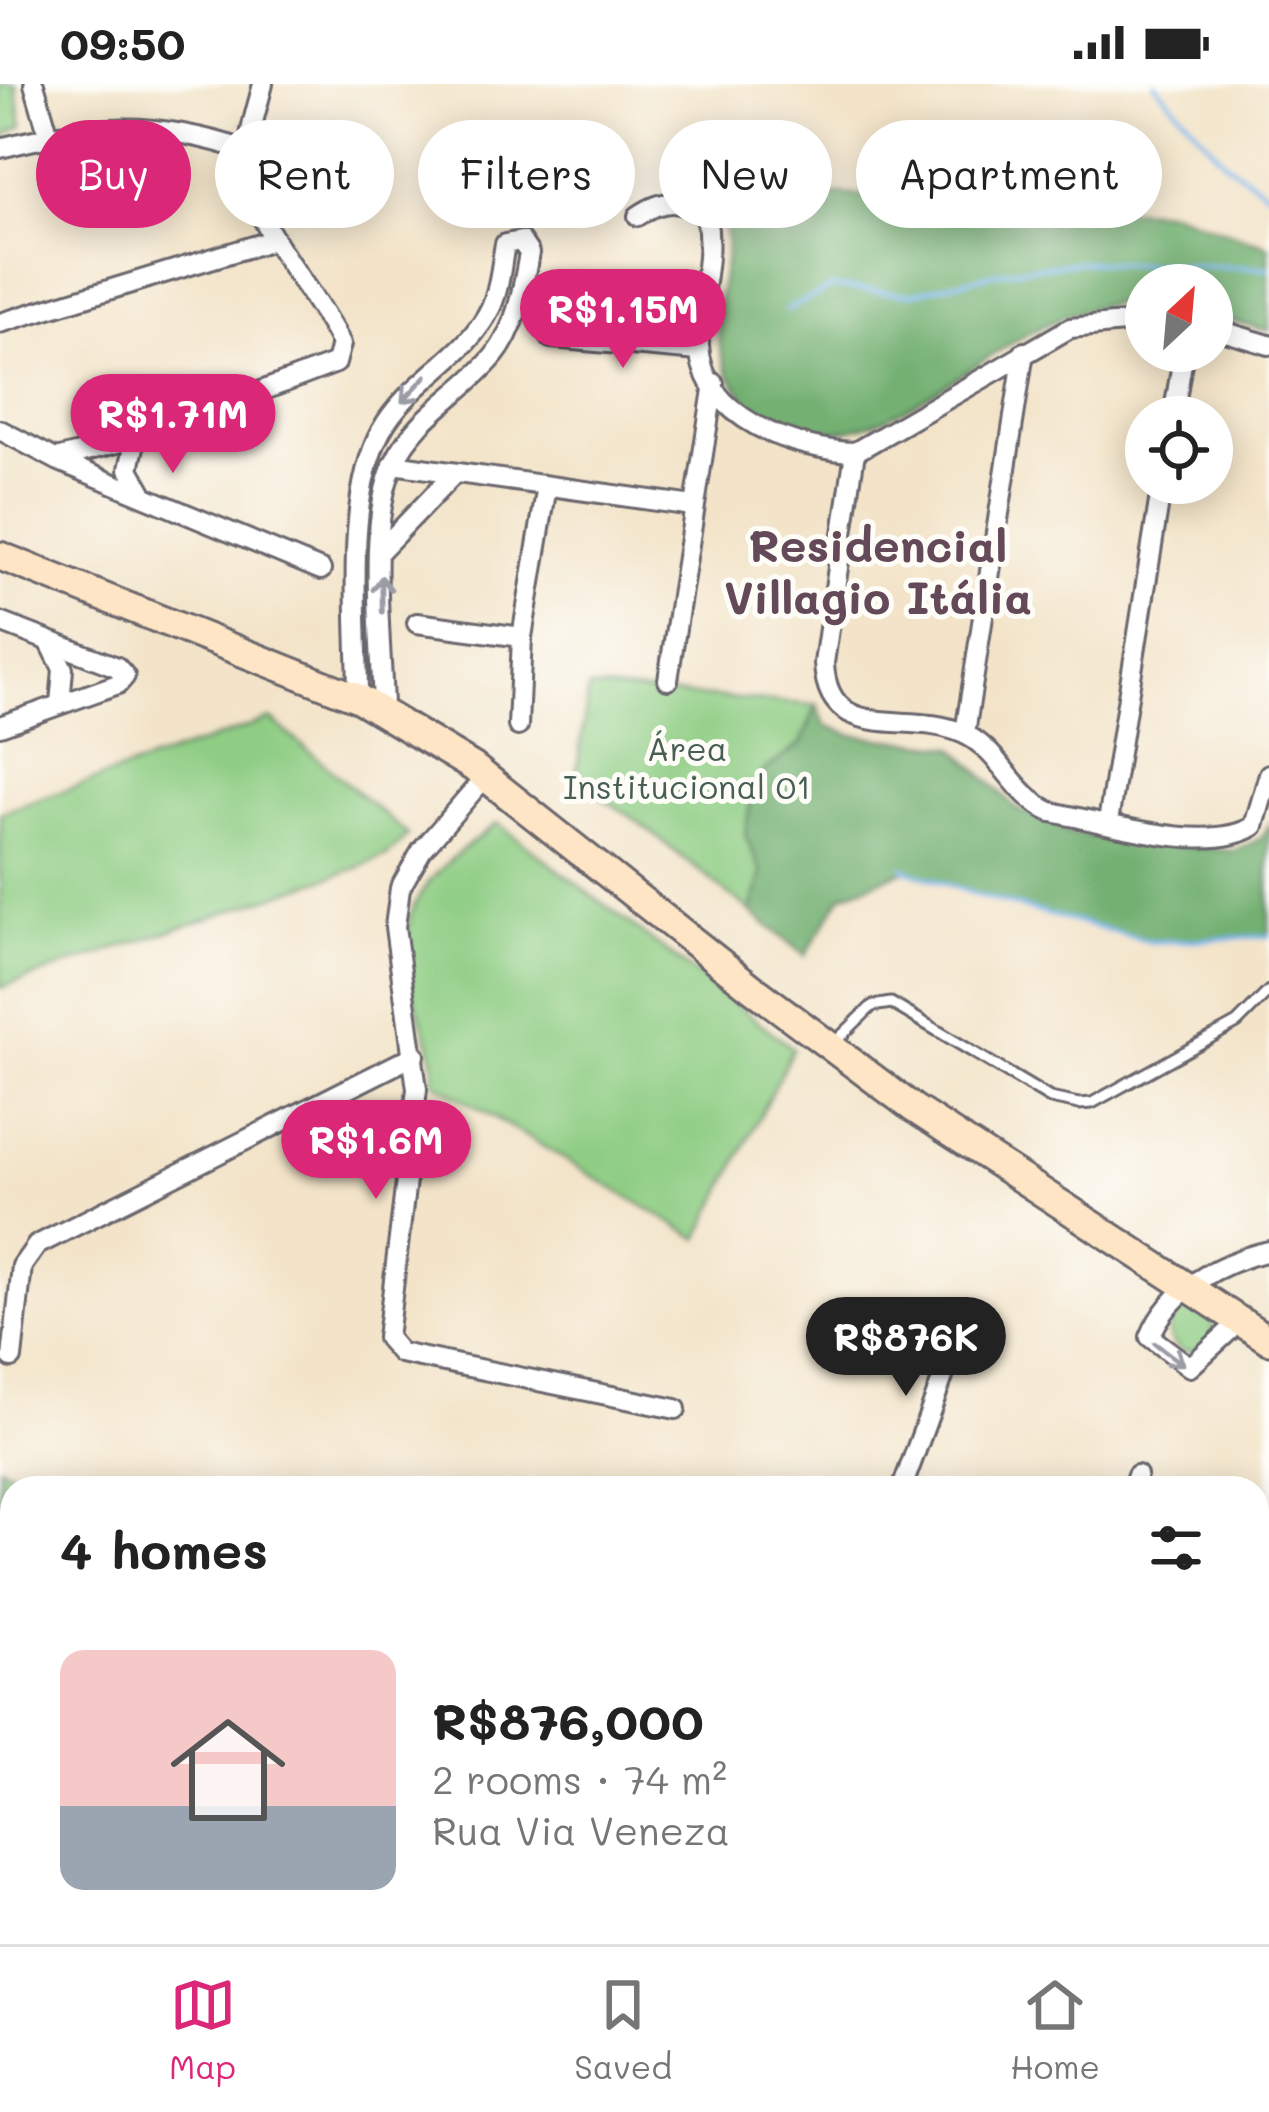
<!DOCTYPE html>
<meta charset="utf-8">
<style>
:root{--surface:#fff;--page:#f6f6f6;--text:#222;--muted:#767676;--line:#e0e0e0;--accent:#db2777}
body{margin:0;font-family:Mali,sans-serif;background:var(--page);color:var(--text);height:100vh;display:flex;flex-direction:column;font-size:45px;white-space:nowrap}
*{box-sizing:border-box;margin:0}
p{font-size:39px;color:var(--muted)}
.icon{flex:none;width:66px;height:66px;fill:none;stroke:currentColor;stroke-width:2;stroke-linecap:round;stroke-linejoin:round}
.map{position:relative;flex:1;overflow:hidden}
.sheet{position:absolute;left:0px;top:1392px;width:1269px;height:468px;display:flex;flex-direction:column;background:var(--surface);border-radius:36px 36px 0 0;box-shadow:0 6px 30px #0003}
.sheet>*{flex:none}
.banner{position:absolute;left:36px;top:36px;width:1197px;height:108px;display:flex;gap:24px}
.needle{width:78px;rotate:26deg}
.buttons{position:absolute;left:1125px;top:180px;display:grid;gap:24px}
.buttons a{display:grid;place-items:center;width:108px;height:108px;border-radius:50%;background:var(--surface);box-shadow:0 6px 30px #0003;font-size:60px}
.price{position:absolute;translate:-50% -102px;padding:0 27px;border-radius:42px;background:var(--accent);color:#fff;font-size:39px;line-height:78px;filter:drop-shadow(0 3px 6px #0008)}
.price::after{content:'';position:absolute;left:50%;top:72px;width:36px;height:27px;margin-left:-18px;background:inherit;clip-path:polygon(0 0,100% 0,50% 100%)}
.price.selected{background:#222;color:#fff}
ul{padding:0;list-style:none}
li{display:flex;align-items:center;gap:36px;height:300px;padding:0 60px}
li span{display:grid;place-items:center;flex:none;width:336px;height:240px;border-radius:24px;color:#555}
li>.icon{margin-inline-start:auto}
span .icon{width:144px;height:144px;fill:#fffc;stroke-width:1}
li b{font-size:51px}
h2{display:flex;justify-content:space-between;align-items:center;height:144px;padding:0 60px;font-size:51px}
.chip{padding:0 42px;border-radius:54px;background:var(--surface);box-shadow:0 6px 30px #0003;font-size:42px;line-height:108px}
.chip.selected{background:var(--accent);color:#fff}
.status{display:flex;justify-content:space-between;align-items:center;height:84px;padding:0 60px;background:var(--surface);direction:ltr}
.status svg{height:33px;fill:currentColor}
.dock{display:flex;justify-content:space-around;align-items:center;height:168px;border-top:3px solid var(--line);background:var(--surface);font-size:33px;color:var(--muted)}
.dock a{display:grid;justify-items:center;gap:6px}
.dock .selected{color:var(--accent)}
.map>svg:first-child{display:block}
</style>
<div class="status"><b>09:50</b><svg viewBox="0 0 49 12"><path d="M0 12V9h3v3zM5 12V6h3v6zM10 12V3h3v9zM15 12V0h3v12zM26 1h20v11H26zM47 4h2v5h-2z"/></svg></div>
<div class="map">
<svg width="1269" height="1860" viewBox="0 0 1269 1860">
<rect width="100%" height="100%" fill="#fdfcf7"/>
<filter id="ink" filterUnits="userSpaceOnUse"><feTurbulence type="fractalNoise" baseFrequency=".00833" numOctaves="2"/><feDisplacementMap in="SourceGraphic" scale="24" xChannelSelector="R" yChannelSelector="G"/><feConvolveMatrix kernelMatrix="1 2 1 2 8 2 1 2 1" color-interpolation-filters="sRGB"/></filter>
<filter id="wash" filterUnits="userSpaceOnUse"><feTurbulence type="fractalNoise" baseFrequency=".004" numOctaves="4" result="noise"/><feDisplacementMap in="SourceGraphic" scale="48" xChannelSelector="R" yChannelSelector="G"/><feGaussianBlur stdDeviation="2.7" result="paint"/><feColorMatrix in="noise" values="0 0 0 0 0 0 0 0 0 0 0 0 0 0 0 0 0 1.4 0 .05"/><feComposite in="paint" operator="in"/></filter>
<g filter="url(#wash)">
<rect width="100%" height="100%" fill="#f3e4c9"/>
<g fill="#8fcd84" stroke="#587860" stroke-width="3">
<path d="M0 0H16L22 42 0 54Z"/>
<path d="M589 604 817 621 801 660 764 687 745 750 762 789 751 828 628 730 575 698Z"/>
<path d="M271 635 408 751 388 771 360 783 0 904V729Z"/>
<path d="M497 739 793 964 699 1155 434 998C435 961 425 950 415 917 387 821 427 792 497 739Z"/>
<circle cx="1191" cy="1246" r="22"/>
<path d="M0 1382 42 1404H12V1738L0 1727Z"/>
<path d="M0 1770 12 1774V1848H24L28 1860H0Z"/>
</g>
<g fill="#73b072" stroke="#4a6956" stroke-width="3">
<path d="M681 102 1170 127 1269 162V247L1212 232V201H1146V219C1009 208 903 386 788 340 724 315 710 264 721 200 725 180 731 157 722 137 714 119 697 111 681 102Z"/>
<path d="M817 621 825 641 853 651 954 663 1016 724 1074 750 1233 767 1260 755 1269 740V852L1152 858 982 813 906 786 842 811 805 872 751 828 762 789 745 750 751 716 764 687 801 660Z"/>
<path d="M971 1848H1197L1202 1860H986Z"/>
</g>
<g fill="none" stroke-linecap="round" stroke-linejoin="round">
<g stroke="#7db7ee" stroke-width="4.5">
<path d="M1155 0 1227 80 1269 109"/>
<path d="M787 226 832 203 909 210 1005 187 1081 178 1269 184"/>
<path d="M903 784 982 813 1152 858 1269 852"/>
<path d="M1091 1848 1109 1860"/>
</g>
</g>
</g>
<g filter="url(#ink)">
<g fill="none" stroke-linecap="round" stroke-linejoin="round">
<defs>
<path id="lane" d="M834 959 872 922 891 919 1050 1014 1079 1020 1092 1019 1237 939 1269 907"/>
<g id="street">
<path d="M34 0 51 59"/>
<path d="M0 64C96 40 152 35 248 67"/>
<path d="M638 132C664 114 680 115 706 133 715 177 697 218 699 262 703 335 796 366 855 368L1070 244 1146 237"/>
<path d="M0 239 273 156"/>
<path d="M1212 244 1269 261"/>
<path d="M551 254 699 267"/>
<path d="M1173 333 1184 267"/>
<path d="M0 346 59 377 321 486"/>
<path d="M136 354 129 385 142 408"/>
<path d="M855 368 824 579C827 662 909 625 962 649 1000 665 1012 711 1051 728 1105 738 1208 771 1254 742L1269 690"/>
<path d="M56 375 136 354 336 279 341 260C312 199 241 136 248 65 250 44 258 21 263 0"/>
<path d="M393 380 693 422"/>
<path d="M381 466 454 390"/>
<path d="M0 538 117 583 125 592 118 600 0 642"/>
<path d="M417 539 522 553"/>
<path d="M50 559 63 585 60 620"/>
<path d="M668 596 714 299"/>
<path d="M358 614C358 536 344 416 381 347 408 297 467 274 491 223 500 203 501 181 505 160L521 157 529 169C523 203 517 244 494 272 462 311 416 331 394 379 366 440 382 558 383 626"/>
<path d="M518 642 522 553 547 402"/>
<path d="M965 649 1024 268"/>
<path d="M485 693 422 766 400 804 395 843 417 1005 387 1254 400 1269 676 1325"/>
<path d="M1108 738 1162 399"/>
<path d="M1240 1237 1190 1283 1150 1253C1169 1205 1221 1178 1269 1167"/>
<path d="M12 1274 22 1182 37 1161 415 971"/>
<path d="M902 1404 961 1244"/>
<path d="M1132 1404 1137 1391"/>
<path d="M1257 1686 1269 1656"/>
<path d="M0 1759 12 1761"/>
<path d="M111 1848 124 1860"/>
<path d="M915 1848 943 1860"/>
<path d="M262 1860 266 1848"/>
<path d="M510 1860 511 1848"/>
<path d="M786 1860V1848"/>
</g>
<path id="secondary" d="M0 472 358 614 473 683 752 904 913 1024 1269 1256"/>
</defs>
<use href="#lane" stroke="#6b666d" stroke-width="15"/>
<use href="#street" stroke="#6b666d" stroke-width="24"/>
<use href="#secondary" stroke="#6b666d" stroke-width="33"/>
<use href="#lane" stroke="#fff" stroke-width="9"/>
<use href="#street" stroke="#fff" stroke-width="18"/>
<use href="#secondary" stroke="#fee5c5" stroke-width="27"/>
</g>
<defs><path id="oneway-shaft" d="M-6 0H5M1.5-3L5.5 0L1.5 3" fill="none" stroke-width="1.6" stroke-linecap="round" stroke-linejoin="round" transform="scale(3)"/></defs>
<g stroke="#9c9ca7">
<use href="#oneway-shaft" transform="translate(414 305) rotate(133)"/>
<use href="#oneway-shaft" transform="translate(382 510) rotate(-91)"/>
<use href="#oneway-shaft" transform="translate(1169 1270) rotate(37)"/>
</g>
</g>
<g text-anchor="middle" stroke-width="10" stroke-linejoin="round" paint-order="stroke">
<g font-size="33" fill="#485e55" stroke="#fdfcf7">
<text x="687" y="677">Área<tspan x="687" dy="38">Institucional 01</tspan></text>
</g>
<g font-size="45" font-weight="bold" fill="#644958" stroke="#fdfcf7">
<text x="878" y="478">Residencial<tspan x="878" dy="52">Villagio Itália</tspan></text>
</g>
</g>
</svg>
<div class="buttons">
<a><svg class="needle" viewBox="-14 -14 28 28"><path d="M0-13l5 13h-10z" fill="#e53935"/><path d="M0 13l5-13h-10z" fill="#767676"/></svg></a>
<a><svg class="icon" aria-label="locate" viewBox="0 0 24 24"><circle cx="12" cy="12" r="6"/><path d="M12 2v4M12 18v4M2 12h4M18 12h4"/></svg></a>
</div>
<b class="price" style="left:623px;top:287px">R$1.15M</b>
<b class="price" style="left:173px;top:392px">R$1.71M</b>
<b class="price" style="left:376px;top:1118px">R$1.6M</b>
<b class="price selected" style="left:906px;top:1315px">R$876K</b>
<div class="banner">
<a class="chip selected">Buy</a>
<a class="chip">Rent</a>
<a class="chip">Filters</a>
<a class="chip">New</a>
<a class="chip">Apartment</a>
</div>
<section class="sheet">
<h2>4 homes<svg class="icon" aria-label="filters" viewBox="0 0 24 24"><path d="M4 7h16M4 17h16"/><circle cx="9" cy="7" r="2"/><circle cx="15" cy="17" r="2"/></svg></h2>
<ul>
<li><span style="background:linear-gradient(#f6c9c9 65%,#9aa5b1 0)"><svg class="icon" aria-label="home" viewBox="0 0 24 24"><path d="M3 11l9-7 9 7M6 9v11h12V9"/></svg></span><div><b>R$876,000</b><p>2 rooms · 74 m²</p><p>Rua Via Veneza</p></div></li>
</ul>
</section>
</div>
<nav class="dock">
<a class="selected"><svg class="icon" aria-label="map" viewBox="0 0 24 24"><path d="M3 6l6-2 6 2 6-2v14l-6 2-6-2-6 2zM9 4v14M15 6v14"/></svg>Map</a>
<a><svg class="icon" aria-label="saved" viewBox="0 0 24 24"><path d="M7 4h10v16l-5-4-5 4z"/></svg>Saved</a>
<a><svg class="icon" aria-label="home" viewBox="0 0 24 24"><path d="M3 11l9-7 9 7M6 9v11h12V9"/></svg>Home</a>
</nav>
